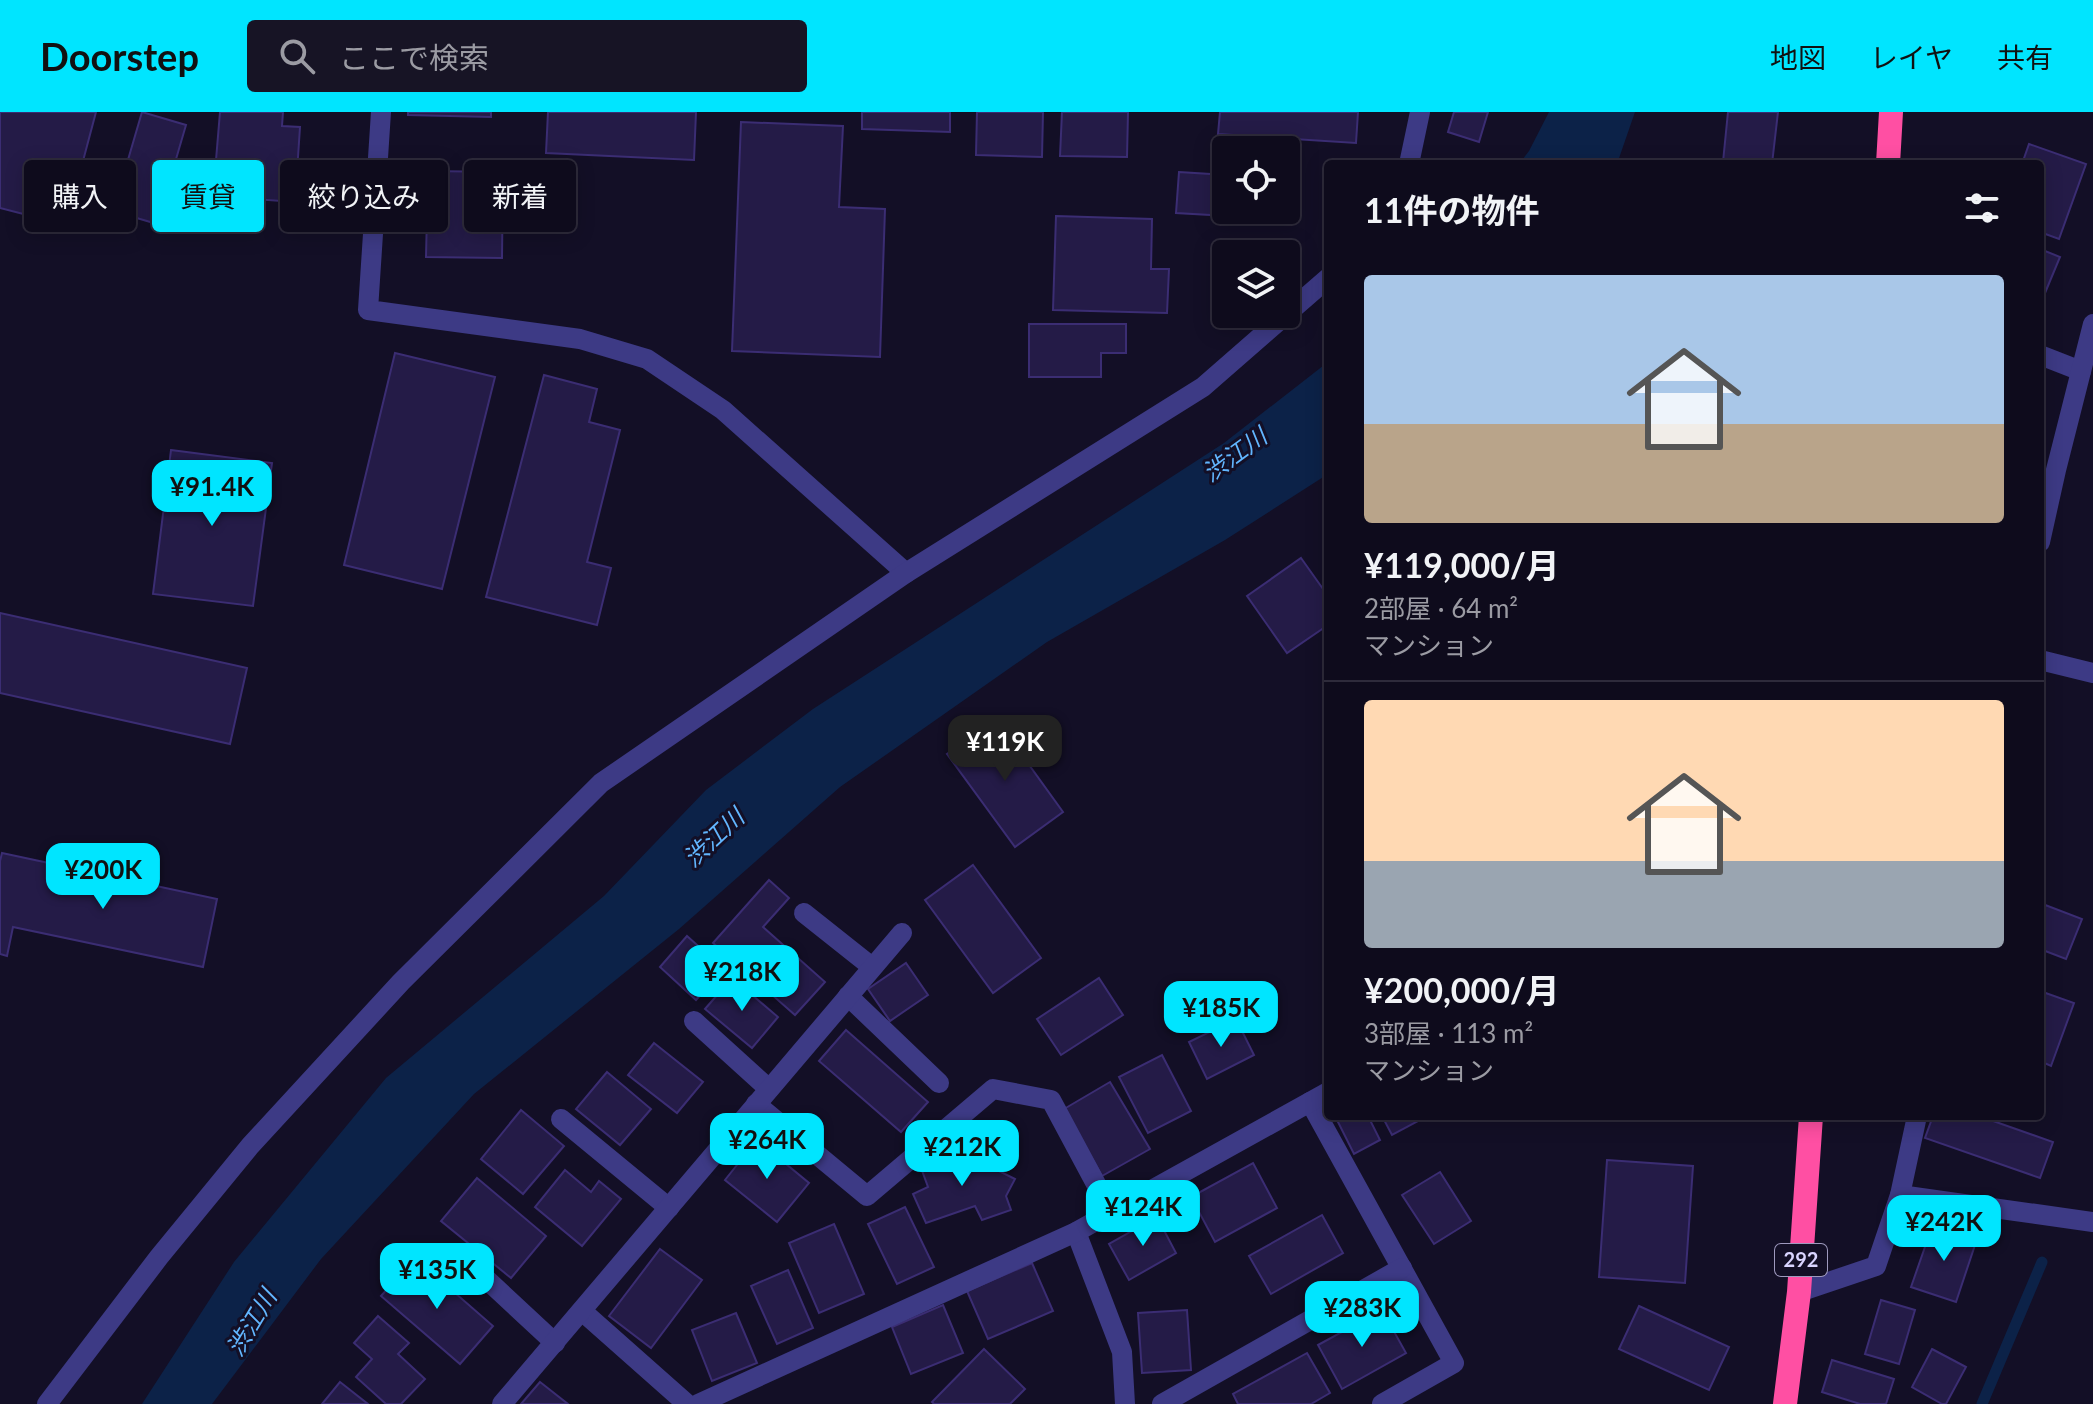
<!DOCTYPE html>
<html lang="ja">
<meta charset="utf-8">
<style>
:root{--surface:#0e0b1c;--page:#171425;--text:#f1f3f6;--muted:#9b9ba3;--line:#2e2b3b;--accent:#00e5ff}
body{margin:0;font-family:Lato,"Noto Sans JP",sans-serif;background:var(--page);color:var(--text);height:100vh;display:flex;flex-direction:column;font-size:30px;white-space:nowrap}
*{box-sizing:border-box;margin:0}
p{font-size:26px;color:var(--muted)}
.icon{flex:none;width:44px;height:44px;fill:none;stroke:currentColor;stroke-width:2;stroke-linecap:round;stroke-linejoin:round}
.map{position:relative;flex:1;overflow:hidden}
.drawer{position:absolute;left:1324px;top:48px;width:720px;height:960px;display:flex;flex-direction:column;background:var(--surface);border-radius:8px;box-shadow:0 4px 20px #0003,0 0 0 2px var(--line)}
.drawer>*{flex:none}
.hud{position:absolute;left:24px;top:48px;width:760px;height:72px;display:flex;gap:16px}
.controls{position:absolute;left:1212px;top:24px;display:grid;gap:16px}
.controls a{display:grid;place-items:center;width:88px;height:88px;border-radius:8px;background:var(--surface);box-shadow:0 4px 20px #0003,0 0 0 2px var(--line);font-size:40px}
.price{position:absolute;translate:-50% -68px;padding:0 18px;border-radius:16px;background:var(--accent);color:#111;font-size:26px;line-height:52px;filter:drop-shadow(0 2px 4px #0008)}
.price::after{content:'';position:absolute;left:50%;top:48px;width:24px;height:18px;margin-left:-12px;background:inherit;clip-path:polygon(0 0,100% 0,50% 100%)}
.price.current{background:#222;color:#fff}
ul{padding:0;list-style:none}
li{display:grid;align-content:center;gap:16px;height:424px;padding:0 40px}
li+li{border-top:2px solid var(--line)}
li span{display:grid;place-items:center;height:248px;border-radius:8px;color:#555}
li>.icon{margin-inline-start:auto}
span .icon{width:144px;height:144px;fill:#fffc;stroke-width:1}
li b{font-size:34px}
h2{display:flex;justify-content:space-between;align-items:center;height:96px;padding:0 40px;font-size:34px}
.chip{padding:0 28px;border-radius:8px;background:var(--surface);box-shadow:0 4px 20px #0003,0 0 0 2px var(--line);font-size:28px;line-height:72px}
.chip.current{background:var(--accent);color:#111}
header{display:flex;align-items:center;gap:48px;box-sizing:border-box;height:112px;padding:0 40px;background:var(--accent);color:#111}
header strong{font-size:38px}
nav{display:flex;gap:44px;margin-inline-start:auto;font-size:28px}
.search{width:560px;height:72px;background:var(--page);display:flex;align-items:center;gap:20px;box-sizing:border-box;padding:0 28px;border-radius:8px;color:var(--muted);font-size:30px}
.map>svg:first-child{display:block}
</style>
<header>
<strong>Doorstep</strong>
<div class="search"><svg class="icon" aria-label="search" viewBox="0 0 24 24"><circle cx="10" cy="10" r="6"/><path d="M15 15l6 6"/></svg>ここで検索</div>
<nav><a>地図</a><a>レイヤ</a><a>共有</a></nav>
</header>
<div class="map">
<svg width="2093" height="1292" viewBox="0 0 2093 1292">
<rect width="100%" height="100%" fill="#130f26"/>
<g fill="#0c2248">
<path d="M1549 0H1635L1617 52H1519L1529 39Z"/>
<path d="M1328 250V362L1225 428 1047 530 840 675 679 817 474 982 321 1147 212 1292H142L234 1150 386 966 604 784 706 678 813 597 1224 331Z"/>
</g>
<g fill="none" stroke-linecap="round" stroke-linejoin="round">
<path stroke="#0c2248" stroke-width="11" d="M1982 1292 2042 1150"/>
</g>
<g fill="#241b47" stroke="#3b2d73" stroke-width="2">
<path d="M0 0H96L66 113 0 96Z"/>
<path d="M142 0 186 13 157 112 113 99Z"/>
<path d="M220 0H283L282 14 300 15 295 90 213 84Z"/>
<path d="M408 0H491V5L408 3Z"/>
<path d="M548 0H696L694 48 546 41Z"/>
<path d="M862 0H950V20L862 17Z"/>
<path d="M977 0H1043L1042 45 976 43Z"/>
<path d="M1062 0H1128L1127 45 1060 44Z"/>
<path d="M1220 0H1358L1356 31 1218 22Z"/>
<path d="M1454 0H1488L1479 30 1448 20Z"/>
<path d="M1728 0H1778L1772 52 1723 50Z"/>
<path d="M741 10 843 14 839 95 885 97 880 245 732 239Z"/>
<path d="M2029 32 2086 52 2059 127 2040 120V52H2022Z"/>
<path d="M428 59 503 60 502 146 426 145Z"/>
<path d="M1179 60 1226 63V98H1283V107L1176 101Z"/>
<path d="M1056 104 1152 107 1151 157H1169L1167 201 1053 198Z"/>
<path d="M2040 137 2060 145 2040 193Z"/>
<path d="M1029 212H1126V241H1101V265H1029Z"/>
<path d="M395 241 495 265 442 477 344 453Z"/>
<path d="M544 263 597 277 589 310 620 318 587 450 611 456 597 513 486 485Z"/>
<path d="M171 338 272 351 253 494 153 482Z"/>
<path d="M1301 446 1328 484V513L1287 541 1247 484Z"/>
<path d="M0 501 247 556 230 632 0 581Z"/>
<path d="M996 607 1063 700 1015 735 947 642Z"/>
<path d="M2 741 217 787 203 855 13 815 7 844 0 842V749Z"/>
<path d="M973 753 1041 846 993 881 925 788Z"/>
<path d="M769 768 789 786 763 815 825 870 795 903 713 831Z"/>
<path d="M2040 791 2082 807 2066 847 2040 837Z"/>
<path d="M687 824 724 857 696 888 660 855Z"/>
<path d="M906 851 928 883 890 909 868 877Z"/>
<path d="M732 866 778 905 752 936 705 897Z"/>
<path d="M1099 866 1123 903 1061 943 1037 907Z"/>
<path d="M2040 879 2074 891 2051 954 2040 949Z"/>
<path d="M1236 907 1254 943 1207 967 1189 930Z"/>
<path d="M846 918 928 990 901 1020 819 949Z"/>
<path d="M654 931 703 970 677 1001 628 963Z"/>
<path d="M1162 943 1191 999 1148 1021 1119 965Z"/>
<path d="M607 960 651 997 620 1033 576 997Z"/>
<path d="M1110 970 1150 1037 1102 1064 1064 997Z"/>
<path d="M521 998 564 1034 523 1082 481 1047Z"/>
<path d="M1335 1004H1368L1380 1028 1354 1042Z"/>
<path d="M1382 1004H1420L1422 1007 1392 1023Z"/>
<path d="M1933 1004H1979L2053 1030 2040 1066 1925 1026Z"/>
<path d="M757 1028 809 1071 777 1110 725 1068Z"/>
<path d="M959 1039 1015 1067 1006 1084 1011 1098 982 1108 975 1094 926 1111 913 1082 928 1075 920 1053Z"/>
<path d="M1607 1048 1693 1054 1685 1171 1599 1165Z"/>
<path d="M1253 1051 1277 1096 1215 1130 1191 1085Z"/>
<path d="M565 1058 591 1080 599 1069 621 1087 582 1134 535 1095Z"/>
<path d="M1440 1060 1471 1109 1434 1132 1402 1083Z"/>
<path d="M477 1066 546 1124 511 1166 441 1109Z"/>
<path d="M905 1095 934 1155 897 1172 868 1112Z"/>
<path d="M1322 1103 1343 1141 1271 1182 1249 1144Z"/>
<path d="M1157 1105 1176 1141 1129 1168 1109 1132Z"/>
<path d="M834 1112 864 1182 819 1201 789 1131Z"/>
<path d="M1933 1112 1977 1127 1956 1190 1911 1175Z"/>
<path d="M660 1137 702 1168 651 1236 609 1204Z"/>
<path d="M415 1146 493 1214 460 1252 381 1184Z"/>
<path d="M1032 1151 1053 1199 988 1227 967 1179Z"/>
<path d="M788 1158 813 1216 777 1232 751 1174Z"/>
<path d="M1881 1188 1915 1198 1899 1252 1865 1242Z"/>
<path d="M943 1193 963 1241 911 1262 892 1215Z"/>
<path d="M1639 1194 1729 1235 1709 1278 1619 1237Z"/>
<path d="M1187 1198 1191 1258 1142 1261 1138 1201Z"/>
<path d="M1382 1198 1406 1241 1342 1277 1318 1233Z"/>
<path d="M736 1201 757 1251 712 1269 692 1218Z"/>
<path d="M378 1204 409 1231 398 1242 425 1267 401 1292H386L356 1265 372 1247 354 1231Z"/>
<path d="M984 1237 1025 1277 1010 1292H934L932 1290Z"/>
<path d="M1932 1237 1966 1255 1946 1292H1942L1912 1275Z"/>
<path d="M1307 1241 1330 1281 1311 1292H1238L1233 1282Z"/>
<path d="M1832 1248 1894 1267 1886 1292H1860L1822 1280Z"/>
<path d="M340 1270 368 1292H322Z"/>
<path d="M540 1270 568 1292H521Z"/>
</g>
<g fill="none" stroke-linecap="round" stroke-linejoin="round">
<g stroke="#3d3a85" stroke-width="20">
<path d="M381 0 368 198 580 227 647 247 723 298 906 461"/>
<path d="M1409 52 1420 0"/>
<path d="M2040 243 2081 259"/>
<path d="M2040 430 2056 358 2093 212"/>
<path d="M2040 548 2093 561"/>
<path d="M804 801 872 855"/>
<path d="M848 884 939 971"/>
<path d="M694 909 769 977"/>
<path d="M1310 990 1454 1251 1382 1292"/>
<path d="M756 992 867 1084 993 977 1051 988 1111 1100"/>
<path d="M561 1007 669 1096"/>
<path d="M1900 1083 2093 1110"/>
<path d="M1076 1120 1122 1240 1125 1292"/>
<path d="M484 1165 555 1231"/>
<path d="M1799 1180 1876 1154 1900 1083 1917 1004"/>
<path d="M582 1199 687 1292"/>
<path d="M47 1292 159 1145 250 1034 401 870 601 671 906 461 1203 275 1328 166"/>
<path d="M502 1292 902 821"/>
<path d="M698 1292 1076 1120 1328 980"/>
<path d="M1162 1292 1402 1156"/>
</g>
<g stroke="#ff4fa3" stroke-width="24">
<path d="M1888 52 1891 0"/>
<path d="M1785 1292 1799 1180 1811 1004"/>
</g>
</g>
<g text-anchor="middle" stroke-width="6" stroke-linejoin="round" paint-order="stroke">
<rect fill="#130f26" stroke="#9e99be" stroke-width="2" x="1775" y="1132" width="52" height="32" rx="6"/>
<g font-size="20" font-weight="bold" fill="#d9d4ff">
<text x="1801" y="1155">292</text>
</g>
<g font-size="24" font-style="italic" fill="#62b6ff" stroke="#130f26">
<text transform="translate(1235 343) rotate(-36)" y="8">渋江川</text>
<text transform="translate(714 726) rotate(-43)" y="8">渋江川</text>
<text transform="translate(252 1211) rotate(-59)" y="8">渋江川</text>
</g>
</g>
</svg>
<div class="controls">
<a><svg class="icon" aria-label="locate" viewBox="0 0 24 24"><circle cx="12" cy="12" r="6"/><path d="M12 2v4M12 18v4M2 12h4M18 12h4"/></svg></a>
<a><svg class="icon" aria-label="layers" viewBox="0 0 24 24"><path d="M12 4l9 5-9 5-9-5zM3 14l9 5 9-5"/></svg></a>
</div>
<b class="price" style="left:212px;top:416px">¥91.4K</b>
<b class="price current" style="left:1005px;top:671px">¥119K</b>
<b class="price" style="left:103px;top:799px">¥200K</b>
<b class="price" style="left:742px;top:901px">¥218K</b>
<b class="price" style="left:1221px;top:937px">¥185K</b>
<b class="price" style="left:767px;top:1069px">¥264K</b>
<b class="price" style="left:962px;top:1076px">¥212K</b>
<b class="price" style="left:1143px;top:1136px">¥124K</b>
<b class="price" style="left:1944px;top:1151px">¥242K</b>
<b class="price" style="left:437px;top:1199px">¥135K</b>
<b class="price" style="left:1362px;top:1237px">¥283K</b>
<div class="hud">
<a class="chip">購入</a>
<a class="chip current">賃貸</a>
<a class="chip">絞り込み</a>
<a class="chip">新着</a>
</div>
<section class="drawer">
<h2>11件の物件<svg class="icon" aria-label="filters" viewBox="0 0 24 24"><path d="M4 7h16M4 17h16"/><circle cx="9" cy="7" r="2"/><circle cx="15" cy="17" r="2"/></svg></h2>
<ul>
<li><span style="background:linear-gradient(#a9c7e8 60%,#b9a48a 0)"><svg class="icon" aria-label="home" viewBox="0 0 24 24"><path d="M3 11l9-7 9 7M6 9v11h12V9"/></svg></span><div><b>¥119,000/月</b><p>2部屋 · 64 m²</p><p>マンション</p></div></li>
<li><span style="background:linear-gradient(#ffd9b3 65%,#9aa5b1 0)"><svg class="icon" aria-label="home" viewBox="0 0 24 24"><path d="M3 11l9-7 9 7M6 9v11h12V9"/></svg></span><div><b>¥200,000/月</b><p>3部屋 · 113 m²</p><p>マンション</p></div></li>
</ul>
</section>
</div>
